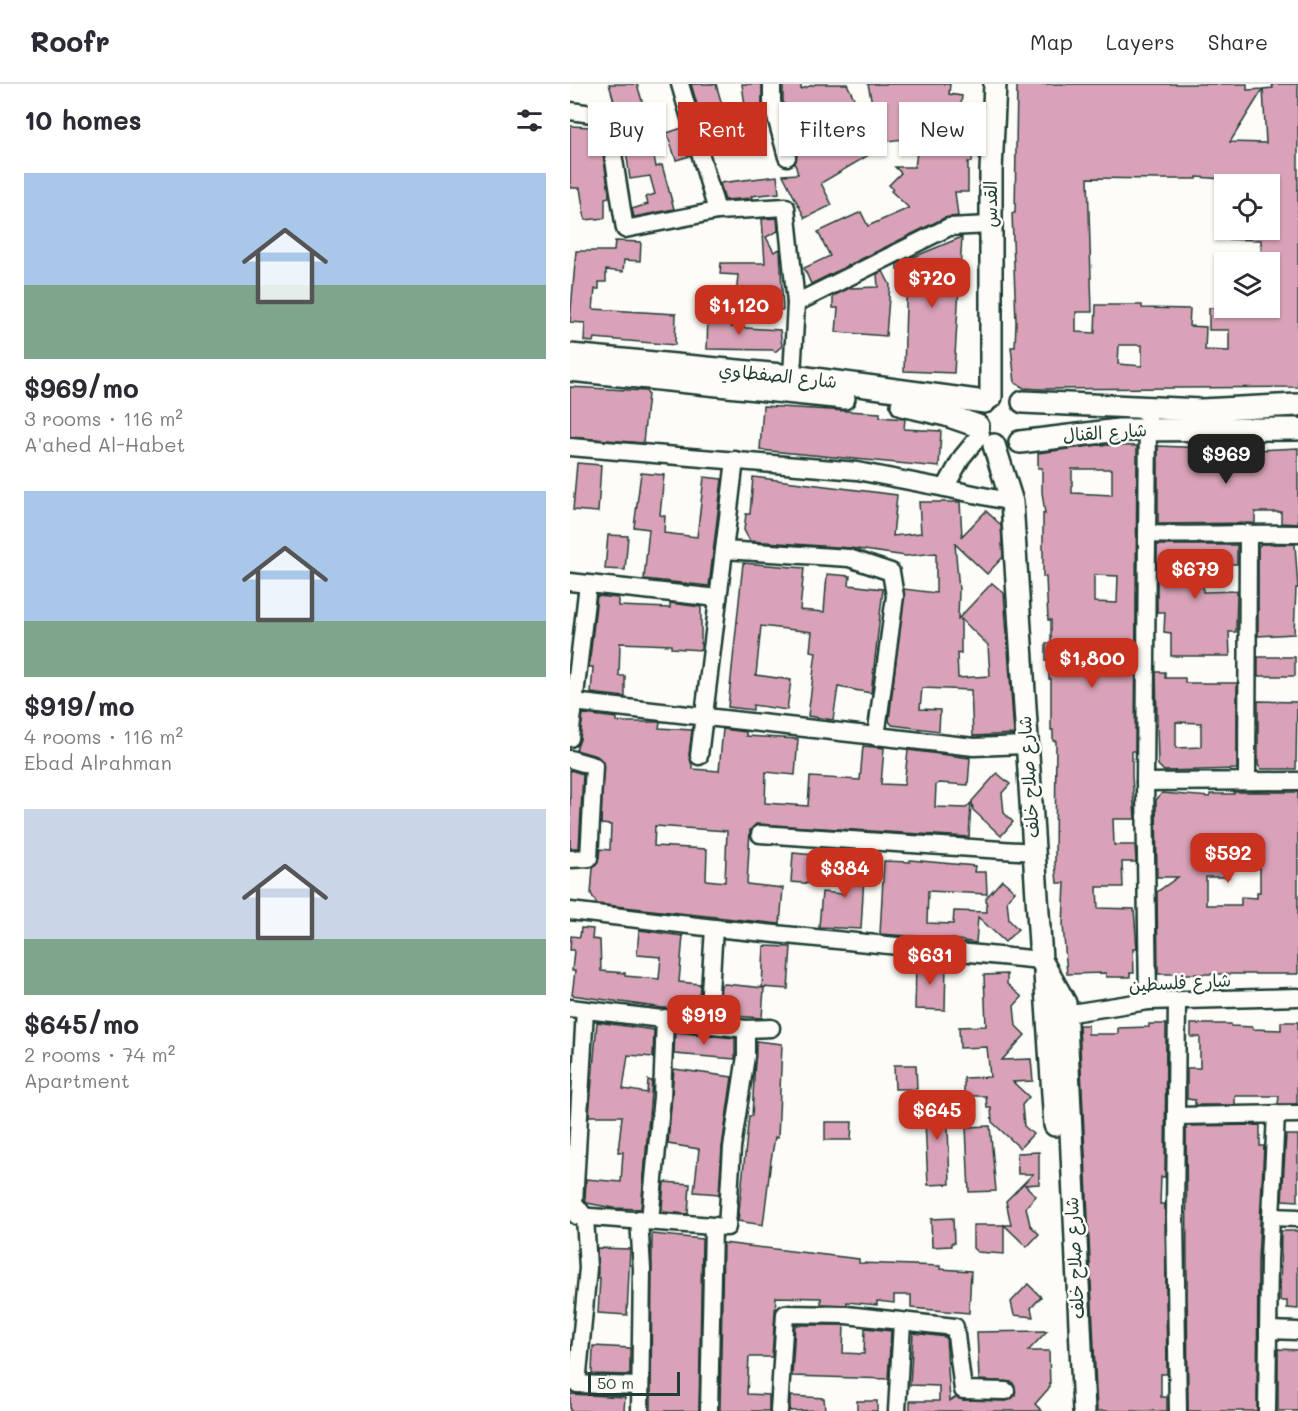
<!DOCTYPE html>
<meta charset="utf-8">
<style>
:root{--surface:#fff;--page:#f2f2f3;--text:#2b2b33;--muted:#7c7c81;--line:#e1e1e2;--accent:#c8321e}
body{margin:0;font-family:Mali,"Playpen Sans Arabic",sans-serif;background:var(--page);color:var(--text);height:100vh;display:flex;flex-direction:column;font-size:22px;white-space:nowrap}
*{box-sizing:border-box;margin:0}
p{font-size:20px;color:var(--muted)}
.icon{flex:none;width:33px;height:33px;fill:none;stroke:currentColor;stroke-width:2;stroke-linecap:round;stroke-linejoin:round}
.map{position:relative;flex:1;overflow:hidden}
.sheet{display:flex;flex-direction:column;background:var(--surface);width:570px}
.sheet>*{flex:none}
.banner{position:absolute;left:18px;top:18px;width:570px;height:54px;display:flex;gap:12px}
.fabs{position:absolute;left:644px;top:90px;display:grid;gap:12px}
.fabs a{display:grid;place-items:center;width:66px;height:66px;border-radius:0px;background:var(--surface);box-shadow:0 2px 4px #0004;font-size:30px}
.scale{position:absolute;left:18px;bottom:15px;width:92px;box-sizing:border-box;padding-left:6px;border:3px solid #1f3d34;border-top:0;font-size:16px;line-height:21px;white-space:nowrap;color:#1f3d34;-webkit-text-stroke:4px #fdfcf7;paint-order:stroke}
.price{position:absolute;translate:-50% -51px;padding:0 14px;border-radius:12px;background:var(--accent);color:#fff;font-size:20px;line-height:39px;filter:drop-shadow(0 2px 3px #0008)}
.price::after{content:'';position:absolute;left:50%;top:36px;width:18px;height:14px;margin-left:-9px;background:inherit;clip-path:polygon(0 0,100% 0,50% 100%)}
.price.current{background:#222;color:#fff}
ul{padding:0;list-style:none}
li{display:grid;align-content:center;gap:12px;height:318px;padding:0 24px}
li span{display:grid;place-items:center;height:186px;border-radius:0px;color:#555}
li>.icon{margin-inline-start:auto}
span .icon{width:108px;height:108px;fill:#fffc;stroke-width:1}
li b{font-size:26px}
h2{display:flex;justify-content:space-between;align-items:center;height:72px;padding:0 24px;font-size:26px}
.tag{padding:0 21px;border-radius:0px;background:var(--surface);box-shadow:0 2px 4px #0004;font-size:21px;line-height:54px}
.tag.current{background:var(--accent);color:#fff}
header{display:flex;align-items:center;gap:36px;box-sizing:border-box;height:84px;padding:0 30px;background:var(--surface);border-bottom:2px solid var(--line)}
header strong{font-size:28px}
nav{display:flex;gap:33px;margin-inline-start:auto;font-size:21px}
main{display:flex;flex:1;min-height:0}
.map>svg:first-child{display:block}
</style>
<header>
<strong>Roofr</strong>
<nav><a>Map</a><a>Layers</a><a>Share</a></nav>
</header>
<main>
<section class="sheet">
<h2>10 homes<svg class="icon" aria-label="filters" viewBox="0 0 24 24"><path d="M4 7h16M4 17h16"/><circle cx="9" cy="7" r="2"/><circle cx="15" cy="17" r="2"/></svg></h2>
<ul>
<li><span style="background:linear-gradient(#a9c7e8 60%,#7fa58c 0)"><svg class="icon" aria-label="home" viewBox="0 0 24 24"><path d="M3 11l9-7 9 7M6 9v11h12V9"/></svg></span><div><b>$969/mo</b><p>3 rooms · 116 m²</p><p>A'ahed Al-Habet</p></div></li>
<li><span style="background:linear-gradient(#a9c7e8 70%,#7fa58c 0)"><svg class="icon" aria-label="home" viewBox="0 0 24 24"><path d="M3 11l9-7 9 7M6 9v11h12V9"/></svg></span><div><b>$919/mo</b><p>4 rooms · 116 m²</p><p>Ebad Alrahman</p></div></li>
<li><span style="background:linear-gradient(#c9d6e8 70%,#7fa58c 0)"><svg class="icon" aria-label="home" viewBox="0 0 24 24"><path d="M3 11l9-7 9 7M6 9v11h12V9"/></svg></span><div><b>$645/mo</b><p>2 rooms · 74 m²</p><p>Apartment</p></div></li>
</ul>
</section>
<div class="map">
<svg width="728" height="1327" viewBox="0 0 728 1327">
<rect width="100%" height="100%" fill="#fdfcf7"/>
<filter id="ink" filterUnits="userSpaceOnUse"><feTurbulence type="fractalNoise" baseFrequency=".0167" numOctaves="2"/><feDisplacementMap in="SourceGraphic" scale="12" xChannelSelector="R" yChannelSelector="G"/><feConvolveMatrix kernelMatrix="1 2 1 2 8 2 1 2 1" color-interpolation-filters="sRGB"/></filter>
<g filter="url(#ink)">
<g fill="#d9a2b8" stroke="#1f3d34" stroke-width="1.5" fill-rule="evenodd">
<path d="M39 0H67L77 34 86 83 92 81 104 125 64 133 62 125 78 120 76 113 85 110 80 92 60 95 56 66H53L52 58 55 60 50 38Z"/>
<path d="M121 0H146L153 24 129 27Z"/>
<path d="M172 0H192V20L197 38 171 42 168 23 175 22Z"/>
<path d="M213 0H231V5L246 0H277L309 65 251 99 262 121 235 134 213 91 228 90 225 80 227 70 213 17Z"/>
<path d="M298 0H380L379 10 392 12 389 36H399L402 68V78H398V108H385L388 132 374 134 241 200 234 184 260 172 248 148 291 128 298 142 339 124 321 107 323 105 319 101 331 89 325 83H345L349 53 310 58Z"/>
<path d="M447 0H677V6L693 5 660 58 696 59 693 5 703 4 702 0H728V303L469 305 454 304 445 299 441 263H445L446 238 442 129H445ZM627 93 652 95V100H699V146H651V155L691 156 692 178H699V225L639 224V246H659V267L635 266 636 243 619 242 620 225 572 224V221H526L525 249 506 248V228H522L518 94 588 95H627ZM549 261H572V282L548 280Z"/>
<path d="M0 42 22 43 29 46 39 108V113L35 114V134L15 136 10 104H0Z"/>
<path d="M112 44 120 72 106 76 97 49Z"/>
<path d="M207 92 209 109 181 112 182 114 155 116 150 99Z"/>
<path d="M207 134 208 147 196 153 204 168 210 165 213 226 165 224 168 191 150 190 151 179H195L192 135Z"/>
<path d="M392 153 384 289 334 287 337 187 327 186V180Z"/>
<path d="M45 157 71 158 70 177 54 176 53 188 36 186V198H29V205H25L23 225 106 230 105 261 24 254 23 258 14 257 15 239 0 238 6 167H44Z"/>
<path d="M313 187 320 201 316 252 266 248 268 224H263V212L280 204 308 203 307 190Z"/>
<path d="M138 229 161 230V243L210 246 212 262 205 268 203 266 137 265Z"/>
<path d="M0 303 76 307 78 310 73 359 0 353Z"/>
<path d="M193 322 310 329V333L335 335 334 345 371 347 369 383 190 366Z"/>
<path d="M528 361 567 362 565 667H562V693L565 735H543L544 761H565L566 778H552L553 803H527L528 824 564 825 567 865H563L564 889H560V893H536V889L497 890 493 841 495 799H487L485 779 486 657H483V646H481V595H479V578L476 577V559H481V536H478L476 493H473V429L475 430 472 408V384H468V369ZM502 385H542V411L502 409ZM524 491 548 492 547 519 524 518Z"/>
<path d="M588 362 685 366 728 364V440L711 439V428H685V439L588 440Z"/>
<path d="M7 379 31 381 28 428 3 426Z"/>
<path d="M71 389 94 391 90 431 95 432 94 449 127 453 134 393 152 395 139 502 74 495 79 445 64 443Z"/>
<path d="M183 393 327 411 323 452 351 449 349 418H390L392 452 416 427 431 441 433 473 417 490 385 460 389 506 388 535 422 499 434 509 444 650 403 652 401 606 352 604 350 625 370 626 369 647 322 641 319 637 334 505 366 509V469L336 472 280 464 180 457 174 446 176 430H180ZM391 535 418 561 420 592 388 594 387 569 391 570Z"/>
<path d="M38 451 58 452 55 486 35 485Z"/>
<path d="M691 460H725L728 504H726L724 550 688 552V463Z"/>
<path d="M587 461H667V480H632L633 508 667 507 666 548H659L660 572H601V549L594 548 595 528H587Z"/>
<path d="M173 479 234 484 230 526 254 528 257 490 280 492 279 501 313 505 301 609 268 603 263 636 238 632 246 568 240 567 242 548 191 542 186 591 221 596 217 626 183 621V626L158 623Z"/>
<path d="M27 512 48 514V522L100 524V519L131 523V566L101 564V561L50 559 49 592H55V613L21 609 23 583H19Z"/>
<rect x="688" y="573" width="37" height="19"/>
<path d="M586 588H595V594H615V599H667V685L594 687 588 681ZM606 638 631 639V663L606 664Z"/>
<path d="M688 617 727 618 726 685H691L688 681Z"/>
<path d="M13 630 47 634V638H90L89 644 122 646 119 671 123 685 149 687 153 645 176 648V652L228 655 225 691 196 688 195 719 238 722 240 693 290 696 293 662 314 664 311 700 334 701 338 666 400 674 398 701 369 699 366 701 365 723 396 724 401 719 399 753 186 740 180 746 177 800 213 804 210 840 27 820 21 810 23 784 28 779 30 765 40 766 41 741 31 740 33 678 27 672 6 666 10 655ZM85 742 157 747 155 798 136 796 137 765 84 762Z"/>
<path d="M0 686 13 690 9 764H0Z"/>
<path d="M427 689 440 700 432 709 434 729 443 738 431 752 403 726 402 717Z"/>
<path d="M664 708H728V890H588L587 808 608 793H587L586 716 592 709 640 713V710H664ZM690 784V808H687V814L671 813V821H636V793H659V785Z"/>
<path d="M223 769 245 771 244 800 221 798Z"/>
<path d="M275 774 295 775 291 845 249 843 252 808 273 810Z"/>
<path d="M340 776 405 782 404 788H416L417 810 358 807 357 839 383 840 384 827 417 828 416 814 432 796 445 807 437 816 439 836 448 845 435 858 408 833 406 859 382 855 310 850 314 777 340 778Z"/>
<path d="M11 844 23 845 22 855 30 856 31 887 55 889V892L89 895 91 873 67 871 69 846 113 852 109 898 130 900 128 929 2 911 5 887H2L4 866H0L1 852 10 853Z"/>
<path d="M194 862 221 863 218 905 192 903Z"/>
<path d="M346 878 376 879 375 926 345 925Z"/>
<path d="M437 890V900L452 913 444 922 446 942 455 951 432 976 461 975 463 997 443 998 459 1013 452 1021 454 1042 463 1050 450 1064 422 1038 421 1024H417L416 1012H394V994L420 993 417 963 390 964 389 943 416 942 414 891Z"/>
<path d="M155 900 194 904 192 934 149 931 151 901Z"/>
<path d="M27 938 84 946 83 973 58 971 53 1005 77 1009 78 996 82 997 71 1125 43 1124 17 1119 15 1116 16 1095 51 1098 53 1068H48L52 1032H19Z"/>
<path d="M711 938H728L727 1020H708L709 1012H665V1021H625V1016L617 1015V984H630V953H621V940H661V942L683 943V945L711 946Z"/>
<path d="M579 940H596L595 1093H591L590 1120H595L597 1290H591V1313H597V1327H527L509 941H518V950H548V944L579 943Z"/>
<path d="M105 948 165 954V975L104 970Z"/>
<path d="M186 957 212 960 208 1054 205 1053 201 1076 193 1141 168 1137 179 1032H182Z"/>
<path d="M324 981H346L347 1005H325Z"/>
<path d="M104 985 162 993 152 1063 149 1110 124 1108 129 1065 98 1060Z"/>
<path d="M354 1015H377L380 1100 358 1101Z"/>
<path d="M255 1038H282L281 1056H255Z"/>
<path d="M690 1041V1062H694L688 1175 687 1327H618L616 1042Z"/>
<path d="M420 1042 426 1107 399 1108 396 1043Z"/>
<path d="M716 1051H728V1117L712 1116Z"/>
<path d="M469 1068V1100L455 1101 466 1112 456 1123 460 1141 469 1150 457 1163 434 1141V1170L407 1168 403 1164V1141H441L436 1117 463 1090H448L447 1069Z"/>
<path d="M94 1098 120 1100 118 1130 94 1128 92 1124Z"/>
<path d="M383 1134 384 1159H381V1162L362 1163 361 1135Z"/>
<path d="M711 1147H728V1225L717 1224V1217H710Z"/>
<path d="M82 1150 132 1155 129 1327H81Z"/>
<path d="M153 1159 289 1175V1179L370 1182V1185L401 1187 399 1229 341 1224V1211H324V1219L307 1217V1221L277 1218V1221L254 1220H251V1214L206 1213 202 1273H179L177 1310 199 1311V1327H150Z"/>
<path d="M27 1164 60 1165 57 1231 28 1229 30 1194H28Z"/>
<path d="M458 1200 471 1213 461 1224 463 1233 444 1231 441 1218Z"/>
<path d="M225 1241H274L273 1269 294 1270 295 1244 321 1247 318 1295 222 1292Z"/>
<path d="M477 1247 458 1267H479L480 1303 465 1320 472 1327H340V1317H369V1302L340 1301 343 1249 376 1253 380 1317 386 1313 393 1316 436 1317 445 1312V1303L442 1298 409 1296 407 1248Z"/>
<path d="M23 1262 60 1264V1291L22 1290Z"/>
<path d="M708 1265 728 1266V1327H708Z"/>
<path d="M0 1310 55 1313 54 1327H0Z"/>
<path d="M220 1312 254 1314 255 1326 220 1327Z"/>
<rect x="287" y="1317" width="20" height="10"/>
</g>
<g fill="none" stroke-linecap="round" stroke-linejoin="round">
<defs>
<g id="minor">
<path d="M110 0 147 127"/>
<path d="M202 0V18L217 73"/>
<path d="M0 27 37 32 55 145 147 127 216 123 226 219 222 292"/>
<path d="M226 219 379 143 420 141"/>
<path d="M0 363 287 387 375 404 392 373 411 350"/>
<path d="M375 404 442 418"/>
<path d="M577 450C627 452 677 449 728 450"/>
<path d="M154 466 279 474 321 488 325 512 306 653"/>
<path d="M0 498 148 514"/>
<path d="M3 618 404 663 457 661"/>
<path d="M0 654 18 500"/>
<path d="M129 672 165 376"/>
<path d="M0 675 24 682 19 774 0 775"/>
<path d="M677 696 678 449"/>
<path d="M575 698 728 697"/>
<path d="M190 750 464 768"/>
<path d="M0 827 144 844 138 940"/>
<path d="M144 844 471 876"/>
<path d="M578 917 575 698 578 335"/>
<path d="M607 917 605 1134 608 1327"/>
<path d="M0 924 176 945 201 944"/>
<path d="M15 926 4 1119 15 1133 18 1184 7 1300 69 1302"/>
<path d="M495 930 578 917 728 913"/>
<path d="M606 1032 728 1030"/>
<path d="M7 1132 157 1143 162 1064 176 972V945"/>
<path d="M701 1133 728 1134"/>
<path d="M69 1135 72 1185 70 1327"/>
<path d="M80 1136 92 1013 95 934"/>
<path d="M698 1246 728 1247"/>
<path d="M139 1327 143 1143"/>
<path d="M209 1327 215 1230 276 1231 385 1243 393 1306 436 1307"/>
<path d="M327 1327 332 1238"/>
<path d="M697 1327 699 1175 706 1030"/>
</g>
<g id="major">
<path d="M0 271 222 292 415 318"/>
<path d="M0 286 274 314"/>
<path d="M421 313V87L425 0"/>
<path d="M453 318 631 326 728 321"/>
<path d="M332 321 376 331 408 342"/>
<path d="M450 358 549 346 728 345"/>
<path d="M424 361 442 418 471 876 495 919 514 1327"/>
<path d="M475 889 485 1041"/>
</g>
</defs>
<use href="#minor" stroke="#1f3d34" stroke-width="21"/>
<use href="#major" stroke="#1f3d34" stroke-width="26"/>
<use href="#minor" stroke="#fdfcf7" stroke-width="16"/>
<use href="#major" stroke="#fdfcf7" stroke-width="21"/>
</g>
</g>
<g text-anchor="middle" stroke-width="5" stroke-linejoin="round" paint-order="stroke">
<g font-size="18" fill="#1f3d34" stroke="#fdfcf7">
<text transform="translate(421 120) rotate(-90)" y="6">القدس</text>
<text transform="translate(208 292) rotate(6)" y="6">شارع الصفطاوي</text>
<text transform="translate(535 349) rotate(-4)" y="6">شارع القنال</text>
<text transform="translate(459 693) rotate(-94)" y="6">شارع صلاح خلف</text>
<text transform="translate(610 899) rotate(-3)" y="6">شارع فلسطين</text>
<text transform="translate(505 1174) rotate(-93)" y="6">شارع صلاح خلف</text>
</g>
</g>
</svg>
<div class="fabs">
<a><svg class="icon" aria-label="locate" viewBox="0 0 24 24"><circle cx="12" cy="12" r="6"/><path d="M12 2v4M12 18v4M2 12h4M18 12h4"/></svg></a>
<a><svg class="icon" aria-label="layers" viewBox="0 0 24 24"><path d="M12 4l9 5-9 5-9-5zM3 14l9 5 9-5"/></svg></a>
</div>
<div class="scale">50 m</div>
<b class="price" style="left:362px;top:225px">$720</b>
<b class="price" style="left:169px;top:252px">$1,120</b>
<b class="price current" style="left:656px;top:401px">$969</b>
<b class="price" style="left:625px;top:516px">$679</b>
<b class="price" style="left:522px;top:605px">$1,800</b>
<b class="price" style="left:658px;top:800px">$592</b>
<b class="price" style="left:275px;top:815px">$384</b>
<b class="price" style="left:360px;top:902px">$631</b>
<b class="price" style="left:134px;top:962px">$919</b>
<b class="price" style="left:367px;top:1057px">$645</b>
<div class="banner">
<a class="tag">Buy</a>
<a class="tag current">Rent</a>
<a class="tag">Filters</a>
<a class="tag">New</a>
</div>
</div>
</main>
